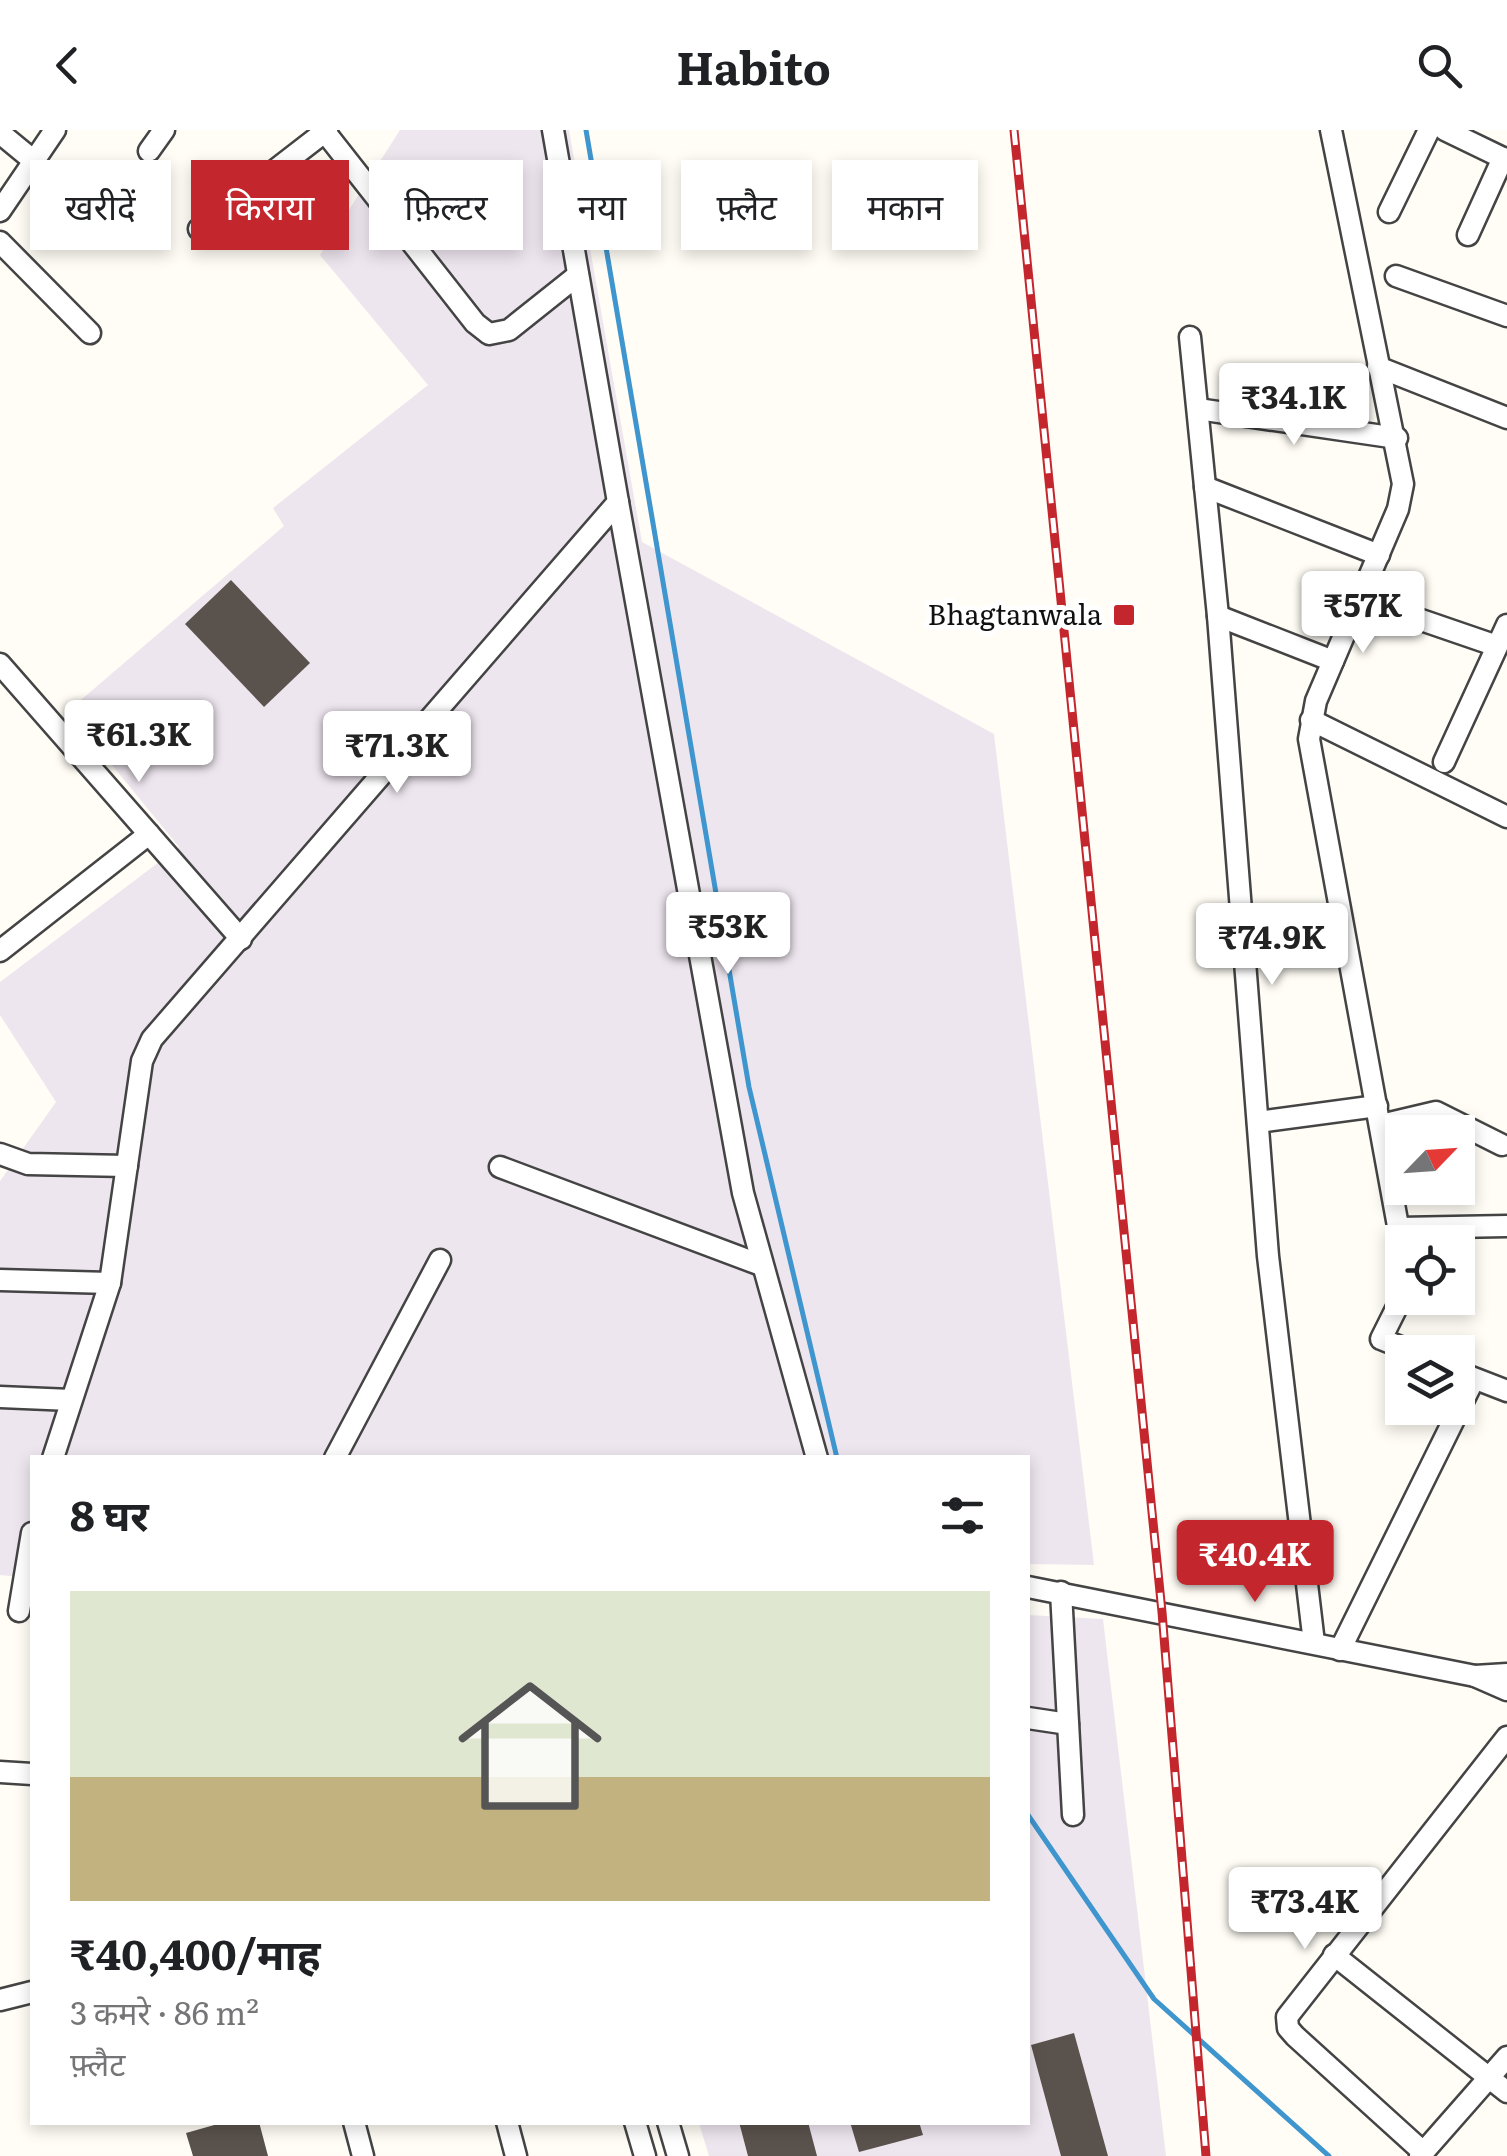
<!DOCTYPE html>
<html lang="hi">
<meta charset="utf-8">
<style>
:root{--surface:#fff;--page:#f2f2f2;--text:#202124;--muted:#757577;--accent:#c4262e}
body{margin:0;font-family:Literata,"Noto Sans Devanagari",serif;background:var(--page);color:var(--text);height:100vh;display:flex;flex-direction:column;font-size:38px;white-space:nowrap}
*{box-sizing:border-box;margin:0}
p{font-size:32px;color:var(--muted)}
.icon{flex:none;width:55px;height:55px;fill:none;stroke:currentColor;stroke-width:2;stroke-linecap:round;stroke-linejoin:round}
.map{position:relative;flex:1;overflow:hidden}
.sheet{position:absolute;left:30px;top:1325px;width:1000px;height:670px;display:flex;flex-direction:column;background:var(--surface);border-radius:0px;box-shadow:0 5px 15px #0003}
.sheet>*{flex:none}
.top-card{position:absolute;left:30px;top:30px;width:1000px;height:90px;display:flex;gap:20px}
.needle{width:65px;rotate:65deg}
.buttons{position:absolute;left:1385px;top:985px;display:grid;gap:20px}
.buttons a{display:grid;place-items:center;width:90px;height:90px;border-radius:0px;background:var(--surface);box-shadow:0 5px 15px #0003;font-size:50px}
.price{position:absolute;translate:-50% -85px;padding:0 22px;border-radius:10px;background:#fff;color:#222;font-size:32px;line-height:65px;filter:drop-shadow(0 2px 5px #0008)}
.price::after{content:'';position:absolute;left:50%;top:60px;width:30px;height:22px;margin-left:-15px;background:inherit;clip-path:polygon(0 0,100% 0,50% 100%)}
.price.on{background:var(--accent);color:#fff}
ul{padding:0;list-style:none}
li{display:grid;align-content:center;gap:20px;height:530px;padding:0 40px}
li span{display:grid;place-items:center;height:310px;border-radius:0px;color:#555}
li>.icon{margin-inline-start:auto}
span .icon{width:180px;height:180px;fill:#fffc;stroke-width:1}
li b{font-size:42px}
h2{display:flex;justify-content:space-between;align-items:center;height:120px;padding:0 40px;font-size:42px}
.chip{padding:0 35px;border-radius:0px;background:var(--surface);box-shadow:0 5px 15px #0003;font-size:35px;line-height:90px}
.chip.on{background:var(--accent);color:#fff}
header{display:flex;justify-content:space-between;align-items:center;height:130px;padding:0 40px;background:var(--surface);font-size:45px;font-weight:700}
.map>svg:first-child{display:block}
</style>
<header><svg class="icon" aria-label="back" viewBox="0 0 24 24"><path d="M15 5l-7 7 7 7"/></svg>Habito<svg class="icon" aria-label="search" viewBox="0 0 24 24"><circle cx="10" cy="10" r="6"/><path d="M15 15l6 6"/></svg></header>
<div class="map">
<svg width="1507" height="2026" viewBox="0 0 1507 2026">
<rect width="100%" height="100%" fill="#fffdf5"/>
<g fill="#eee6ef">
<path d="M400 0H569L642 412 994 604 1094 1435 1028 1434V1328H32V1448L0 1445V1051L56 972 0 885V852L179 717 68 581 284 396 273 378 428 255 320 125Z"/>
<path d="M1028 1485 1103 1489 1166 2026H709L699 1993 1028 1992Z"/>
</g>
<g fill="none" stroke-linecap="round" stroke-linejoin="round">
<g stroke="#3f96cf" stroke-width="5">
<path d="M586 0 749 957 837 1328"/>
<path d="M1028 1685 1154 1869 1329 2026"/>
</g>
</g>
<g fill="#5a524d">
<path d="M231 450 310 533 264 577 185 494Z"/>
<path d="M1074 1903 1108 2026H1061L1031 1915Z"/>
<path d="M225 1992H259L268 2026H193L186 2003Z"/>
<path d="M739 1992H808L817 2026H748Z"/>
<path d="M850 1992H919L923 2005 859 2022Z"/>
</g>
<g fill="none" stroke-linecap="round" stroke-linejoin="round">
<defs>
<g id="minor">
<path d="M1331 0 1403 354 1398 379 1316 571 1309 609 1402 1118"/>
<path d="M1445 0 1507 30"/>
<path d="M325 2 475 193 489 204 509 200 578 145"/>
<path d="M0 3 34 31"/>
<path d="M149 21 164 0"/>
<path d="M0 81 55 0"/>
<path d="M1389 82 1429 0"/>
<path d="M199 99 327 0"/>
<path d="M1468 105 1503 28"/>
<path d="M0 112 90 203"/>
<path d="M1396 146 1507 186"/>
<path d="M1190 207 1218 486 1268 1126 1314 1513"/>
<path d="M1378 237 1507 288"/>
<path d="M1198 279 1397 308"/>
<path d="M1205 357 1379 425"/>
<path d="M618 372 743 1063 817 1328"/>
<path d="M1360 469 1497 516"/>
<path d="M1218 486 1333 531"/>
<path d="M0 534 241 809"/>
<path d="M1311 590 1507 687"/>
<path d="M1444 632 1507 495"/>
<path d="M0 821 149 704"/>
<path d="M1258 992 1377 976"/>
<path d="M1381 995 1436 982 1502 1015"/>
<path d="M0 1024 28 1034 127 1036"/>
<path d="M500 1037 761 1135"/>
<path d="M1399 1098 1507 1096"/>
<path d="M0 1150 110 1153"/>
<path d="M1402 1167 1381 1209 1413 1222"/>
<path d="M1458 1242 1507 1261"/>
<path d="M0 1267 71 1270"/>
<path d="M53 1328 110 1153 142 931 152 909 618 372 553 0"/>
<path d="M335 1328 440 1130"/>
<path d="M1028 1457 1475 1546 1507 1544"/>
<path d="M1061 1462 1073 1685"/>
<path d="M19 1481 32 1403"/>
<path d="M1340 1520 1474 1249"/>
<path d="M1475 1546 1507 1560"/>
<path d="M1028 1588 1068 1594"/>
<path d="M0 1642 32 1644"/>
<path d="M1334 1825 1507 1962"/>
<path d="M0 1870 32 1862"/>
<path d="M354 1992 363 2026"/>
<path d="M507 1992 516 2026"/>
<path d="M635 1992 645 2026"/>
<path d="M668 1992 678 2026"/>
<path d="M1423 2022 1295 1906 1288 1898 1287 1887 1507 1607"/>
<path d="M1420 2026 1507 1927"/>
</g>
</defs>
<use href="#minor" stroke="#444" stroke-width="25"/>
<use href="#minor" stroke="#fff" stroke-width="20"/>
<defs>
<path id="rail" d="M1014 0 1162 1482 1206 2026"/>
</defs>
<use href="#rail" stroke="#c4262e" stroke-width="9"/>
<use href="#rail" stroke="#fff" stroke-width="5" stroke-dasharray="15" stroke-linecap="butt"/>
</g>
<rect fill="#c4262e" stroke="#fff" stroke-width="4" x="1112" y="473" width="24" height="24" rx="5"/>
<g text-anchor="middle" stroke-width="10" stroke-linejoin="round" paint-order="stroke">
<g font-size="28" fill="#111" stroke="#fff" text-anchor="end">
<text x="1102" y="495">Bhagtanwala</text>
</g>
</g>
</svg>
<div class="buttons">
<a><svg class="needle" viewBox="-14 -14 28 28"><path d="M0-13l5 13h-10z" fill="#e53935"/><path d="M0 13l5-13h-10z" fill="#757577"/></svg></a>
<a><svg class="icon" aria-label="locate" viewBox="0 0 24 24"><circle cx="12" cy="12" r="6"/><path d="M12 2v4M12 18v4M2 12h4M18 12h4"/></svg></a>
<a><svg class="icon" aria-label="layers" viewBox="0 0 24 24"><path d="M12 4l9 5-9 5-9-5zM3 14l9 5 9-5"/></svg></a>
</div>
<b class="price" style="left:1294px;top:318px">₹34.1K</b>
<b class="price" style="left:1363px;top:526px">₹57K</b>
<b class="price" style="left:139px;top:655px">₹61.3K</b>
<b class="price" style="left:397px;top:666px">₹71.3K</b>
<b class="price" style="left:728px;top:847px">₹53K</b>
<b class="price" style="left:1272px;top:858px">₹74.9K</b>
<b class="price on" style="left:1255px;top:1475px">₹40.4K</b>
<b class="price" style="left:1305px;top:1822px">₹73.4K</b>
<div class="top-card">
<a class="chip">खरीदें</a>
<a class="chip on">किराया</a>
<a class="chip">फ़िल्टर</a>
<a class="chip">नया</a>
<a class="chip">फ़्लैट</a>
<a class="chip">मकान</a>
</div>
<section class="sheet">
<h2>8 घर<svg class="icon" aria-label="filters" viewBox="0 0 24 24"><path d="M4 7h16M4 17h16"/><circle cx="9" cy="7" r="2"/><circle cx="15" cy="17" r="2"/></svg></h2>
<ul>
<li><span style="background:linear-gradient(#dfe7d0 60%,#c2b280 0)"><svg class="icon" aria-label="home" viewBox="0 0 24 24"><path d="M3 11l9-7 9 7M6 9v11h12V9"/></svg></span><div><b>₹40,400/माह</b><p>3 कमरे · 86 m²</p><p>फ़्लैट</p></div></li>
</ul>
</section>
</div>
